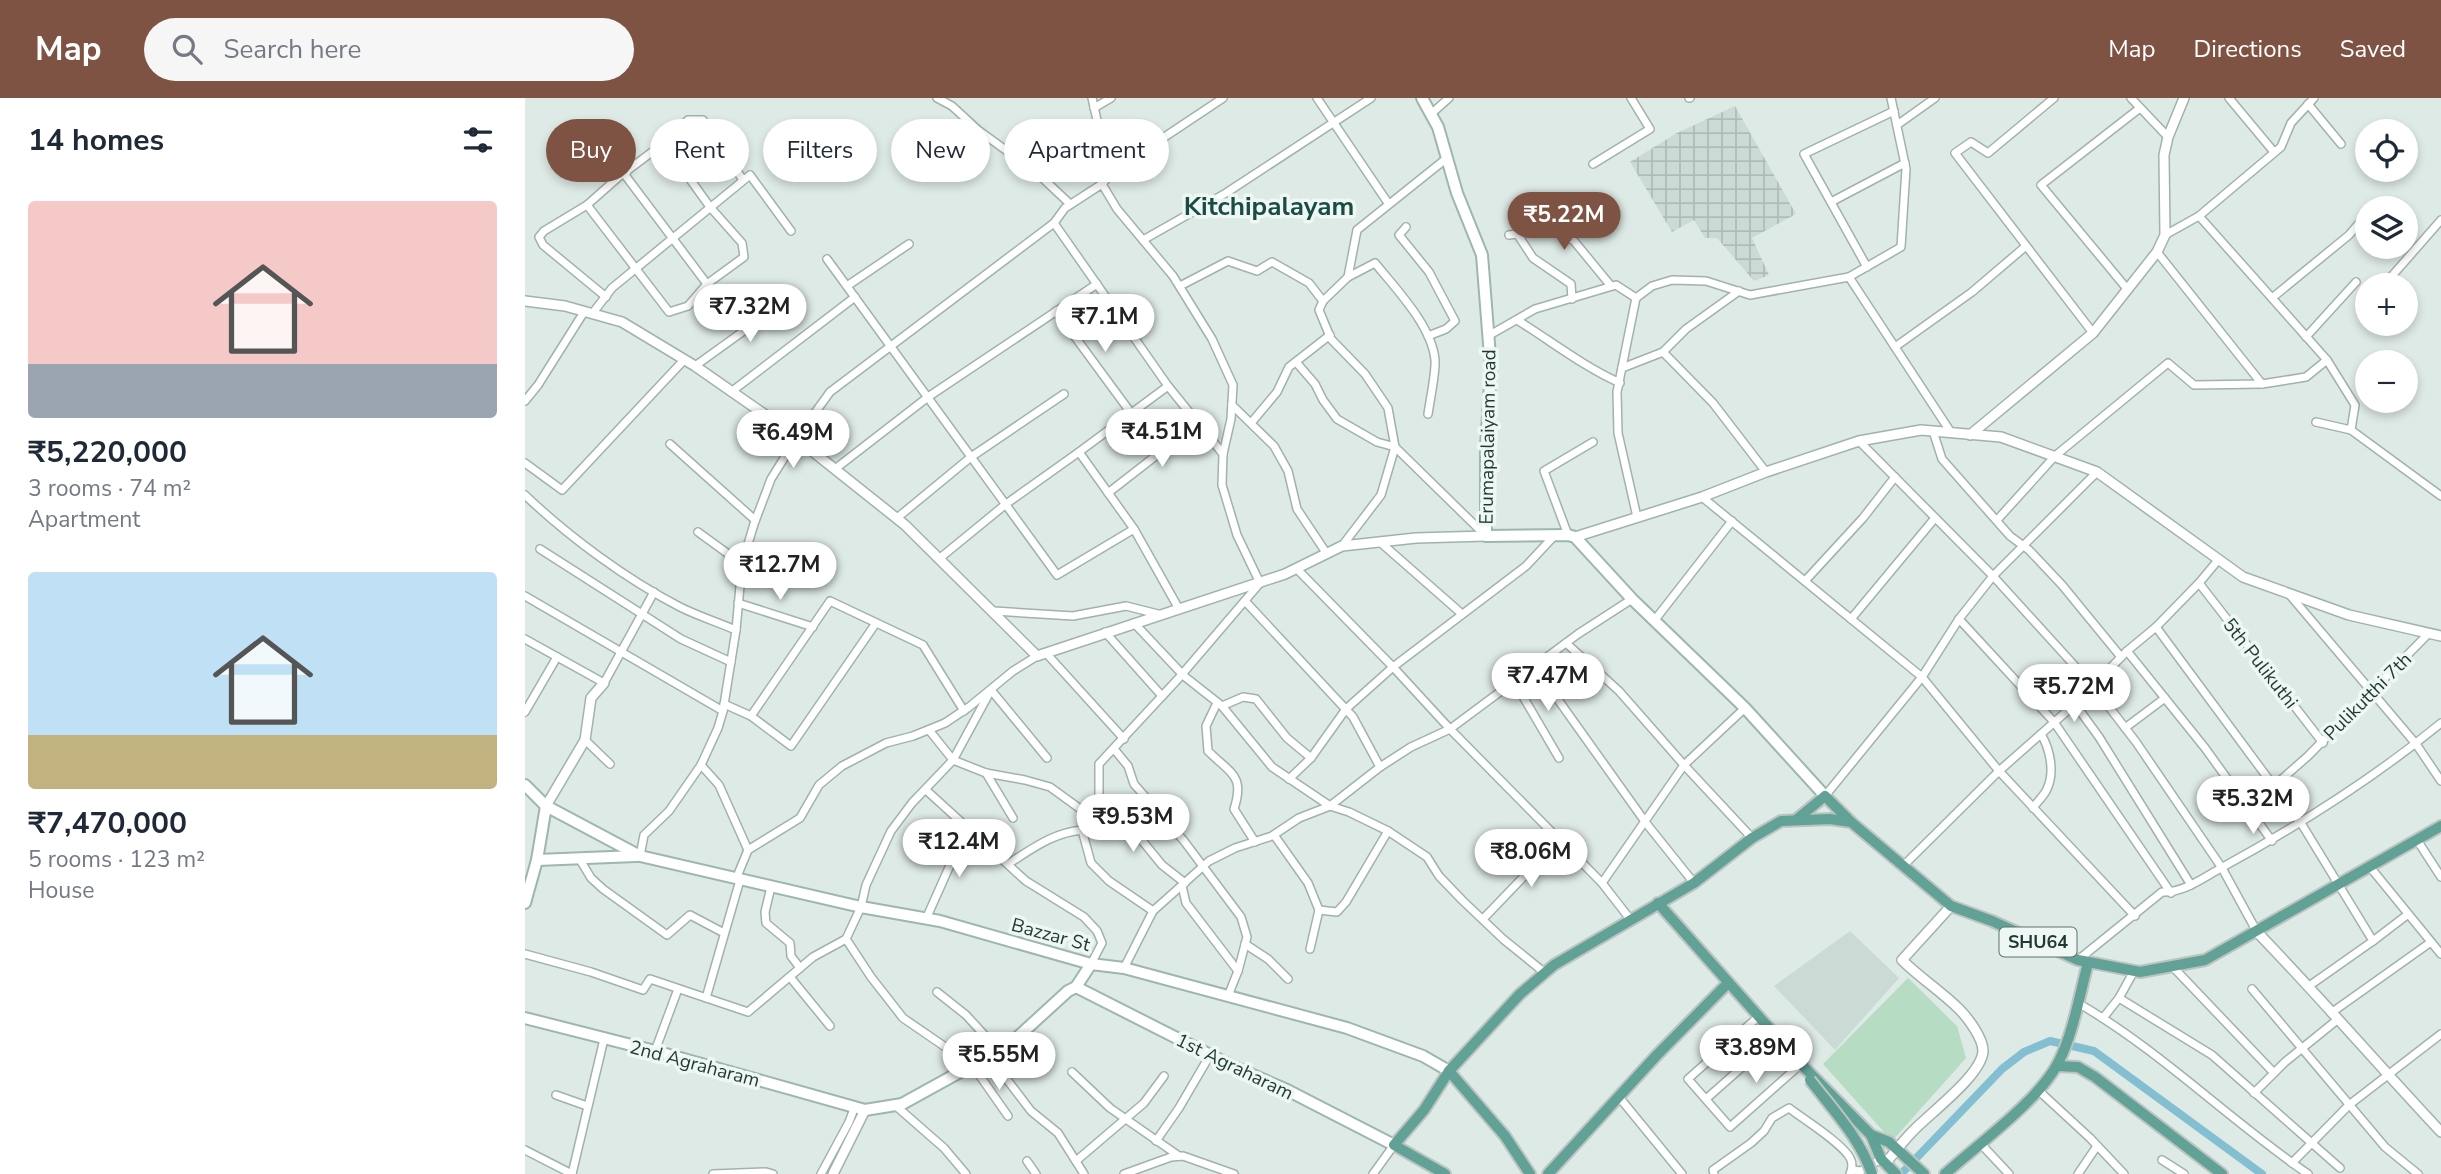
<!DOCTYPE html>
<meta charset="utf-8">
<style>
:root{--surface:#fff;--page:#f6f6f7;--text:#1f2937;--muted:#747a83;--accent:#7f5343}
body{margin:0;font-family:"Nunito Sans",sans-serif;background:var(--page);color:var(--text);height:100vh;display:flex;flex-direction:column;font-size:26px;white-space:nowrap}
*{box-sizing:border-box;margin:0}
p{font-size:23px;color:var(--muted)}
.icon{flex:none;width:38px;height:38px;fill:none;stroke:currentColor;stroke-width:2;stroke-linecap:round;stroke-linejoin:round}
.map{position:relative;flex:1;overflow:hidden}
.sheet{display:flex;flex-direction:column;background:var(--surface);width:525px}
.sheet>*{flex:none}
.hud{position:absolute;left:21px;top:21px;width:665px;height:63px;display:flex;gap:14px}
.controls{position:absolute;left:1830px;top:21px;display:grid;gap:14px}
.controls a{display:grid;place-items:center;width:63px;height:63px;border-radius:50%;background:var(--surface);box-shadow:0 4px 10px #0003;font-size:35px}
.price{position:absolute;translate:-50% -60px;padding:0 16px;border-radius:24px;background:#fff;color:#222;font-size:23px;line-height:46px;filter:drop-shadow(0 2px 4px #0008)}
.price::after{content:'';position:absolute;left:50%;top:42px;width:21px;height:16px;margin-left:-10px;background:inherit;clip-path:polygon(0 0,100% 0,50% 100%)}
.price.current{background:var(--accent);color:#fff}
ul{padding:0;list-style:none}
li{display:grid;align-content:center;gap:14px;height:371px;padding:0 28px}
li span{display:grid;place-items:center;height:217px;border-radius:7px;color:#555}
li>.icon{margin-inline-start:auto}
span .icon{width:126px;height:126px;fill:#fffc;stroke-width:1}
li b{font-size:30px}
h2{display:flex;justify-content:space-between;align-items:center;height:84px;padding:0 28px;font-size:30px}
.pill{padding:0 24px;border-radius:32px;background:var(--surface);box-shadow:0 4px 10px #0003;font-size:24px;line-height:63px}
.pill.current{background:var(--accent);color:#fff}
header{display:flex;align-items:center;gap:42px;box-sizing:border-box;height:98px;padding:0 35px;background:var(--accent);color:#fff}
header strong{font-size:33px}
nav{display:flex;gap:38px;margin-inline-start:auto;font-size:24px}
.search{width:490px;height:63px;background:var(--page);display:flex;align-items:center;gap:18px;box-sizing:border-box;padding:0 24px;border-radius:38px;color:var(--muted);font-size:26px}
main{display:flex;flex:1;min-height:0}
.map>svg:first-child{display:block}
</style>
<header>
<strong>Map</strong>
<div class="search"><svg class="icon" aria-label="search" viewBox="0 0 24 24"><circle cx="10" cy="10" r="6"/><path d="M15 15l6 6"/></svg>Search here</div>
<nav><a>Map</a><a>Directions</a><a>Saved</a></nav>
</header>
<main>
<section class="sheet">
<h2>14 homes<svg class="icon" aria-label="filters" viewBox="0 0 24 24"><path d="M4 7h16M4 17h16"/><circle cx="9" cy="7" r="2"/><circle cx="15" cy="17" r="2"/></svg></h2>
<ul>
<li><span style="background:linear-gradient(#f6c9c9 75%,#9aa5b1 0)"><svg class="icon" aria-label="home" viewBox="0 0 24 24"><path d="M3 11l9-7 9 7M6 9v11h12V9"/></svg></span><div><b>₹5,220,000</b><p>3 rooms · 74 m²</p><p>Apartment</p></div></li>
<li><span style="background:linear-gradient(#bfe0f5 75%,#c2b280 0)"><svg class="icon" aria-label="home" viewBox="0 0 24 24"><path d="M3 11l9-7 9 7M6 9v11h12V9"/></svg></span><div><b>₹7,470,000</b><p>5 rooms · 123 m²</p><p>House</p></div></li>
</ul>
</section>
<div class="map">
<svg width="1916" height="1076" viewBox="0 0 1916 1076">
<defs>
<pattern id="industrial-grid" width="8" height="8" patternUnits="userSpaceOnUse" patternTransform="scale(1.75)"><rect width="8" height="8" fill="#ccdad5"/><path d="M0 4h8M4 0v8" fill="none" stroke="#afbcb7"/></pattern>
</defs>
<rect width="100%" height="100%" fill="#deeae6"/>
<path fill="#ccdad5" d="M1325 833 1374 880 1310 952 1249 888Z"/>
<path fill="url(#industrial-grid)" d="M1210 8 1271 116 1227 140 1244 177 1229 183 1192 140H1180L1169 122 1147 134 1105 64 1150 36Z"/>
<path fill="#b6dcc3" d="M1383 880 1432 928 1441 960 1367 1043 1298 966Z"/>
<g fill="none" stroke-linecap="round" stroke-linejoin="round">
<path stroke="#84bfd1" stroke-width="8" d="M1376 1076 1477 971 1499 954 1525 943 1569 953 1737 1076"/>
<defs>
<g id="minor">
<path d="M412 0 427 8 453 32 511 74 545 106"/>
<path d="M567 0 577 44V86L587 74 698 0"/>
<path d="M792 0 863 105"/>
<path d="M1164 0H1165"/>
<path d="M1366 0 1381 71 1376 149 1324 179 1425 333"/>
<path d="M1529 0 1463 55 1446 44 1430 55 1568 235"/>
<path d="M1606 0 1643 39"/>
<path d="M1704 0 1749 54"/>
<path d="M1783 6 1816 46"/>
<path d="M569 10 586 0"/>
<path d="M906 16 924 0"/>
<path d="M1372 27 1410 0"/>
<path d="M1068 66 1125 31 1106 0"/>
<path d="M100 77 182 186"/>
<path d="M1306 104 1380 65"/>
<path d="M62 107 144 214 163 208 182 186 219 159 217 145 185 109 139 45 163 22H178L218 82"/>
<path d="M1674 118 1802 262 1781 279 1737 286"/>
<path d="M529 125 643 288 554 354 609 431"/>
<path d="M881 129 874 137 904 174 930 223 921 231 903 238"/>
<path d="M984 137 1028 132 1049 143 1086 188"/>
<path d="M993 137 1008 160 1046 186 1047 201"/>
<path d="M1640 137 1674 118 1756 49 1766 25 1789 0"/>
<path d="M618 142 701 95 846 0"/>
<path d="M302 161 532 477 609 431 654 511"/>
<path d="M1342 169 1279 56 1369 13"/>
<path d="M823 179 850 165C871 191 907 228 910 262 911 274 905 302 903 316"/>
<path d="M1859 187 1916 122"/>
<path d="M322 188 384 146"/>
<path d="M655 188 703 163 732 173 747 164 784 185 798 203 794 212 806 241 840 276 863 310 870 349 852 344 812 321 798 302 790 286 771 264"/>
<path d="M1603 192 1516 87 1615 10"/>
<path d="M81 199 18 147 14 139 19 133 62 107 97 76 100 77 103 72 139 45"/>
<path d="M1111 200 1127 188 1147 182 1181 183 1225 197 1324 179"/>
<path d="M1747 200 1824 137 1843 115"/>
<path d="M798 203 823 179 832 132 922 60"/>
<path d="M531 213 606 315"/>
<path d="M67 216 87 190 225 77 266 133"/>
<path d="M992 222C1026 243 1059 269 1095 285"/>
<path d="M963 238 1010 211 1091 187 1111 200 1092 294 1093 335 1112 419"/>
<path d="M1781 239 1831 184"/>
<path d="M1370 249 1447 194 1501 148"/>
<path d="M1138 254 1161 231 1214 193"/>
<path d="M1802 262 1830 307 1826 332 1916 398"/>
<path d="M170 268 263 201"/>
<path d="M1097 270 1138 254 1188 305 1241 374"/>
<path d="M643 288 698 356"/>
<path d="M206 294 330 199"/>
<path d="M0 303 13 287 59 214"/>
<path d="M707 307 749 348 763 373 772 411 802 456"/>
<path d="M1791 324 1826 332"/>
<path d="M726 325 752 294 764 269 805 237"/>
<path d="M1408 333 1417 361 1485 438 1504 452 1537 487 1596 559"/>
<path d="M1334 343 1468 478 1568 588 1611 644 1697 770 1732 834"/>
<path d="M145 346 230 422"/>
<path d="M0 365 37 392 159 262"/>
<path d="M310 371 403 299 572 186"/>
<path d="M583 395 673 325"/>
<path d="M0 397C44 439 101 481 155 509 173 518 192 524 211 532"/>
<path d="M1177 399 1397 579 1474 673 1610 818"/>
<path d="M372 420 446 359 539 296"/>
<path d="M1473 421 1530 358 1643 265 1669 287 1737 286 1632 154"/>
<path d="M173 434 217 466"/>
<path d="M1043 437 1019 373 1068 344"/>
<path d="M855 444 937 516"/>
<path d="M817 448 856 397 870 349 960 437"/>
<path d="M15 451 156 541 206 564"/>
<path d="M415 460 481 406 554 354"/>
<path d="M772 471 868 569 925 631 1077 785 1105 821"/>
<path d="M1280 483 1338 420 1370 379"/>
<path d="M1674 485 1798 645"/>
<path d="M1764 496 1891 646 1916 683"/>
<path d="M0 498 198 613"/>
<path d="M720 503 828 619 855 669"/>
<path d="M213 505 288 529"/>
<path d="M469 513 548 518 601 508 637 517"/>
<path d="M1326 521 1410 420"/>
<path d="M1434 521 1529 624 1646 795"/>
<path d="M1129 523 1207 423"/>
<path d="M609 525 659 578 697 608 747 669 805 708 824 714 863 733 902 759 914 778 937 802 978 841 1020 875"/>
<path d="M1631 529 1776 725 1848 843 1784 888"/>
<path d="M580 534 637 598"/>
<path d="M0 541 79 585 129 494"/>
<path d="M1041 545 1094 593 1159 667 1227 740"/>
<path d="M1602 553 1680 650 1747 743"/>
<path d="M521 555 599 641"/>
<path d="M1009 568 1121 725 1169 785"/>
<path d="M989 583 1034 660"/>
<path d="M692 605 681 628 683 653C706 676 720 677 709 711L730 744"/>
<path d="M199 606 226 618 305 503 398 547 439 613"/>
<path d="M1550 606 1574 639 1666 787"/>
<path d="M697 608 718 599 731 601 762 640 786 660"/>
<path d="M0 614 32 559"/>
<path d="M226 618 266 648 351 525"/>
<path d="M1600 630 1640 600"/>
<path d="M404 632 428 662 461 675 500 682 525 689 565 718"/>
<path d="M60 642 85 666"/>
<path d="M589 651 603 668 609 686 659 743 716 819 722 839 713 873"/>
<path d="M176 667 194 687 223 752"/>
<path d="M461 675 488 720"/>
<path d="M764 681 786 660 821 611 868 569 1001 468 1030 437"/>
<path d="M1749 688 1783 658 1904 535"/>
<path d="M401 692 501 783 559 819 572 833 577 845 566 866"/>
<path d="M1300 698 1397 579 1434 521 1468 478 1572 374"/>
<path d="M574 703 597 718 637 767 660 785"/>
<path d="M1508 710C1512 704 1519 698 1522 691 1530 674 1525 651 1516 636"/>
<path d="M749 737 783 785 794 812 785 851"/>
<path d="M1892 742 1916 779"/>
<path d="M115 758 119 737 144 713 176 667 193 630 198 613 211 532 217 466 229 426 246 381 271 341 305 294 529 125 540 110 577 86 592 111 648 178 687 241 708 287 706 321 698 356 697 387 712 437 735 485 653 581 574 666V703L557 732 566 765 584 783 628 813"/>
<path d="M54 760 66 780 78 791 142 837 165 817 199 835"/>
<path d="M483 766C507 751 527 735 557 732"/>
<path d="M1379 767 1474 673 1550 606 1602 553 1631 529 1674 485 1694 461"/>
<path d="M1845 769 1916 856"/>
<path d="M211 781 223 752 275 720 294 687 317 668 361 645 388 638 420 625 444 609 488 573 512 558"/>
<path d="M1077 785 1159 667 1220 610"/>
<path d="M657 788 661 805 713 873 703 898"/>
<path d="M246 789 240 814 241 825 265 845 266 858 275 870"/>
<path d="M794 812 812 814 821 804 863 733"/>
<path d="M401 821 442 729"/>
<path d="M958 821 1035 741"/>
<path d="M321 841 346 879 378 920 448 968 483 1018"/>
<path d="M1848 843 1882 817"/>
<path d="M720 846 743 861 763 881"/>
<path d="M0 856 66 874 118 892 125 881 223 914 288 859 321 841 336 809 341 787 366 733 387 705 428 662 466 592 522 660"/>
<path d="M1553 862 1637 794C1658 795 1678 780 1696 770 1773 728 1848 681 1916 625"/>
<path d="M1647 868 1749 975"/>
<path d="M599 870 628 813 684 763 710 750 747 738 774 720 805 708 855 669 886 649 925 631 1053 536 1107 501"/>
<path d="M265 879 305 928"/>
<path d="M1727 891 1860 1049 1893 1076"/>
<path d="M412 894 441 917 474 953"/>
<path d="M181 900 215 782"/>
<path d="M1594 900 1687 957 1815 1070"/>
<path d="M1553 905C1636 953 1704 1022 1783 1076"/>
<path d="M1806 915 1906 844"/>
<path d="M1233 919 1163 981 1205 1029 1276 966"/>
<path d="M1578 920 1594 900 1609 873"/>
<path d="M130 953 153 891"/>
<path d="M464 958 506 1013 533 1035 559 1076"/>
<path d="M547 974 585 1010 654 1058"/>
<path d="M1514 993 1565 1040 1599 1076"/>
<path d="M1729 995 1760 964 1812 922"/>
<path d="M31 997 62 1008"/>
<path d="M1094 999 1157 1076"/>
<path d="M1181 1001 1251 939"/>
<path d="M371 1008 419 1050 441 1076"/>
<path d="M631 1043 654 1010 685 957"/>
<path d="M1455 1045 1484 1076"/>
<path d="M0 1052 47 1076"/>
<path d="M1637 1062 1659 1076"/>
<path d="M502 1063 511 1076"/>
<path d="M551 1063 619 1005 639 978"/>
<path d="M1767 1065 1824 1007 1916 936"/>
<path d="M1327 1072 1336 1073 1356 1061"/>
<path d="M47 1076 79 941"/>
<path d="M188 1076 241 1074 248 1076"/>
<path d="M296 1076 324 1024 330 1008"/>
<path d="M599 1076 646 1059 658 1058 709 1076"/>
<path d="M848 1076 869 1047"/>
<path d="M1189 1076 1188 1072 1226 1045 1239 1033 1247 1020 1264 1010C1278 1021 1317 1045 1325 1060 1328 1065 1327 1071 1325 1076"/>
<path d="M1553 1076 1572 1048"/>
</g>
<g id="tertiary">
<path d="M0 203 40 208 97 224 170 268 252 325 380 427 512 558 760 476 817 448 891 440 961 438"/>
<path d="M1445 337 1568 235 1632 154 1640 137 1639 57 1643 39 1659 0"/>
<path d="M1050 439 1177 399 1241 374 1334 343 1396 332 1476 339 1572 374 1718 479 1824 517 1916 538"/>
<path d="M21 708 60 642 66 600 79 585"/>
<path d="M1732 834C1795 899 1854 968 1916 1034"/>
<path d="M1360 1066C1369 1055 1378 1043 1388 1033 1405 1015 1457 977 1458 953 1458 940 1443 920 1434 911 1416 893 1395 880 1377 862L1426 808"/>
<path d="M308 1076 340 1012"/>
</g>
<g id="secondary">
<path d="M897 0 913 29 932 95 957 157 966 271 961 349V438L1043 437 1050 439 1107 501 1220 610 1300 698"/>
<path d="M0 687 21 708 115 758 336 809 415 823 566 866 599 870 822 930 898 958 924 973"/>
<path d="M12 762 111 758"/>
<path d="M0 805 12 762 21 708"/>
<path d="M551 889 705 967 762 992 869 1047"/>
<path d="M0 920 130 953 340 1012 377 1006 464 958 485 946 543 893 551 889 566 866"/>
</g>
<g id="primary">
<path d="M1272 721 1300 698 1326 724"/>
<path d="M1133 805 1276 966 1346 1037 1356 1061 1371 1076"/>
<path d="M1532 968 1553 969 1570 979 1697 1076"/>
<path d="M924 973 980 1038 1005 1076"/>
<path d="M1346 1037 1364 1044 1399 1076"/>
<path d="M920 1076 869 1047 899 1012 924 973 995 896 1029 867 1169 785 1227 740 1256 723 1305 721 1326 724 1426 808 1467 823 1553 862 1615 874 1680 862 1916 728"/>
<path d="M1023 1076 1131 958 1203 885"/>
<path d="M1420 1076C1452 1047 1516 1001 1534 963 1548 936 1555 895 1563 865"/>
</g>
</defs>
<use href="#minor" stroke="#a1b2ad" stroke-width="10"/>
<use href="#tertiary" stroke="#a1b2ad" stroke-width="12"/>
<use href="#secondary" stroke="#9db6af" stroke-width="14"/>
<use href="#primary" stroke="#bcc4c2" stroke-width="14"/>
<use href="#minor" stroke="#fff" stroke-width="7"/>
<use href="#tertiary" stroke="#fff" stroke-width="9"/>
<use href="#secondary" stroke="#fff" stroke-width="10"/>
<use href="#primary" stroke="#62a195" stroke-width="10"/>
<defs>
<path id="primary-bridge" d="M1285 982C1308 1012 1335 1040 1347 1076"/>
</defs>
<use href="#primary-bridge" stroke="#bcc4c2" stroke-width="14" stroke-linecap="butt"/>
<use href="#primary-bridge" stroke="#62a195" stroke-width="10"/>
</g>
<g text-anchor="middle" stroke-width="7" stroke-linejoin="round" paint-order="stroke">
<rect fill="#eef7f3" stroke="#5d736e" stroke-width="2" x="1474.5" y="829.5" width="77" height="29" rx="5"/>
<g font-size="18" font-weight="bold" fill="#1f3a35">
<text x="1513" y="850">SHU64</text>
</g>
<g font-size="19" fill="#1f3a35" stroke="#eef7f3">
<text transform="translate(962 339) rotate(-89)" y="7">Erumapalaiyam road</text>
<text transform="translate(1736 565) rotate(52)" y="7">5th Pulikuthi</text>
<text transform="translate(1842 598) rotate(-45)" y="7">Pulikutthi 7th</text>
<text transform="translate(526 836) rotate(15)" y="7">Bazzar St</text>
<text transform="translate(170 965) rotate(15)" y="7">2nd Agraharam</text>
<text transform="translate(710 968) rotate(26)" y="7">1st Agraharam</text>
</g>
<g font-size="26" font-weight="bold" fill="#1b4c44" stroke="#eef7f3">
<text x="744" y="117">Kitchipalayam</text>
</g>
</g>
</svg>
<div class="controls">
<a><svg class="icon" aria-label="locate" viewBox="0 0 24 24"><circle cx="12" cy="12" r="6"/><path d="M12 2v4M12 18v4M2 12h4M18 12h4"/></svg></a>
<a><svg class="icon" aria-label="layers" viewBox="0 0 24 24"><path d="M12 4l9 5-9 5-9-5zM3 14l9 5 9-5"/></svg></a>
<a>+</a>
<a>−</a>
</div>
<b class="price current" style="left:1039px;top:154px">₹5.22M</b>
<b class="price" style="left:225px;top:246px">₹7.32M</b>
<b class="price" style="left:580px;top:256px">₹7.1M</b>
<b class="price" style="left:637px;top:371px">₹4.51M</b>
<b class="price" style="left:268px;top:372px">₹6.49M</b>
<b class="price" style="left:255px;top:504px">₹12.7M</b>
<b class="price" style="left:1023px;top:615px">₹7.47M</b>
<b class="price" style="left:1549px;top:626px">₹5.72M</b>
<b class="price" style="left:1728px;top:738px">₹5.32M</b>
<b class="price" style="left:608px;top:756px">₹9.53M</b>
<b class="price" style="left:434px;top:781px">₹12.4M</b>
<b class="price" style="left:1006px;top:791px">₹8.06M</b>
<b class="price" style="left:1231px;top:987px">₹3.89M</b>
<b class="price" style="left:474px;top:994px">₹5.55M</b>
<div class="hud">
<a class="pill current">Buy</a>
<a class="pill">Rent</a>
<a class="pill">Filters</a>
<a class="pill">New</a>
<a class="pill">Apartment</a>
</div>
</div>
</main>
